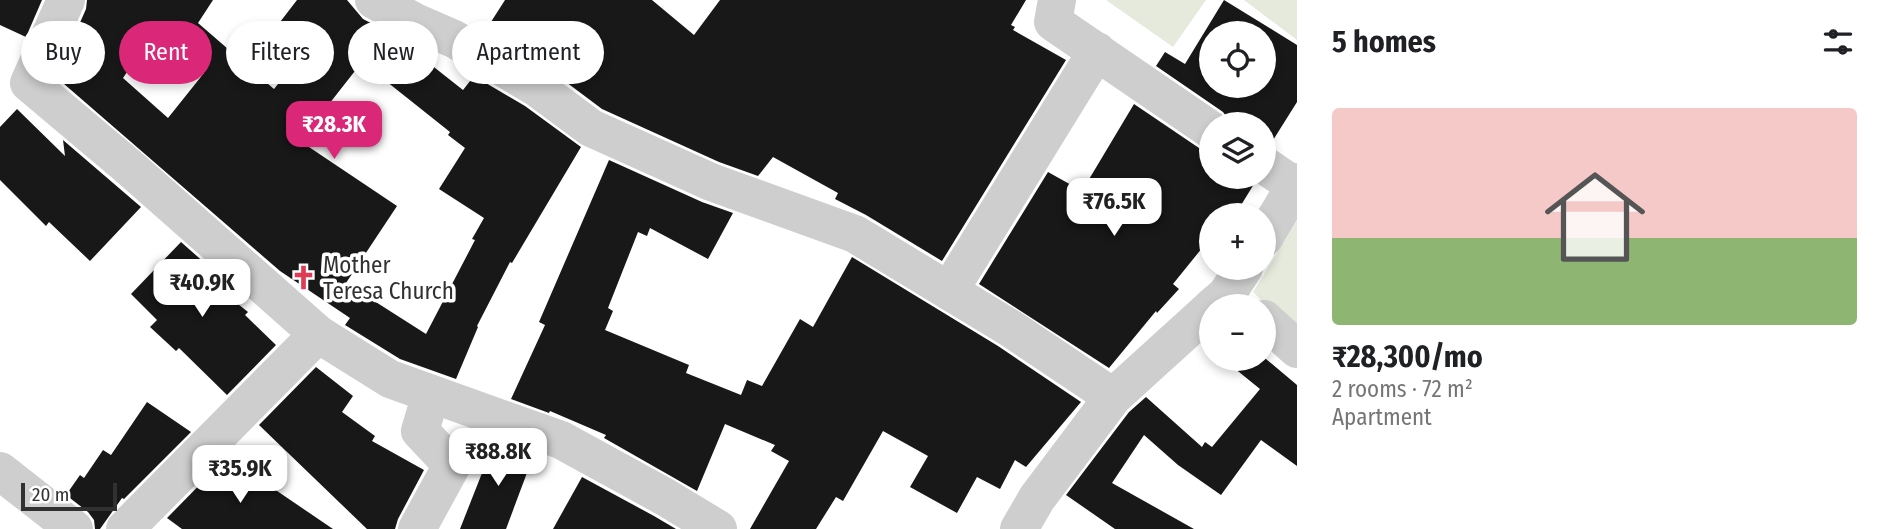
<!DOCTYPE html>
<meta charset="utf-8">
<style>
:root{--surface:#fff;--page:#f6f6f6;--text:#202124;--muted:#757577;--line:#e0e0e0;--accent:#db2777}
body{margin:0;font-family:"Fira Sans Condensed",sans-serif;background:var(--page);color:var(--text);height:100vh;display:flex;flex-direction:column;font-size:26px;white-space:nowrap}
*{box-sizing:border-box;margin:0}
p{font-size:23px;color:var(--muted)}
.icon{flex:none;width:38px;height:38px;fill:none;stroke:currentColor;stroke-width:2;stroke-linecap:round;stroke-linejoin:round}
.map{position:relative;flex:1;overflow:hidden}
.sheet{display:flex;flex-direction:column;background:var(--surface);width:595px}
.sheet>*{flex:none}
.hud{position:absolute;left:21px;top:21px;width:665px;height:63px;display:flex;gap:14px}
.controls{position:absolute;left:1199px;top:21px;display:grid;gap:14px}
.controls a{display:grid;place-items:center;width:77px;height:77px;border-radius:50%;background:var(--surface);box-shadow:0 4px 10px #0003;font-size:35px}
.scale{position:absolute;left:21px;bottom:18px;width:96px;box-sizing:border-box;padding-left:7px;border:4px solid #313131;border-top:0;font-size:19px;line-height:24px;white-space:nowrap;color:#313131;-webkit-text-stroke:5px #fff;paint-order:stroke}
.price{position:absolute;translate:-50% -60px;padding:0 16px;border-radius:14px;background:#fff;color:#222;font-size:23px;line-height:46px;filter:drop-shadow(0 2px 4px #0008)}
.price::after{content:'';position:absolute;left:50%;top:42px;width:21px;height:16px;margin-left:-10px;background:inherit;clip-path:polygon(0 0,100% 0,50% 100%)}
.price.active{background:var(--accent);color:#fff}
ul{padding:0;list-style:none}
li{display:grid;align-content:center;gap:14px;height:371px;padding:0 35px}
li+li{border-top:2px solid var(--line)}
li span{display:grid;place-items:center;height:217px;border-radius:7px;color:#555}
li>.icon{margin-inline-start:auto}
span .icon{width:126px;height:126px;fill:#fffc;stroke-width:1}
li b{font-size:30px}
h2{display:flex;justify-content:space-between;align-items:center;height:84px;padding:0 35px;font-size:30px}
.pill{padding:0 24px;border-radius:32px;background:var(--surface);box-shadow:0 4px 10px #0003;font-size:24px;line-height:63px}
.pill.active{background:var(--accent);color:#fff}
main{display:flex;flex:1;min-height:0}
.map>svg:first-child{display:block}
</style>
<main>
<div class="map">
<svg width="1297" height="529" viewBox="0 0 1297 529">
<rect width="100%" height="100%" fill="#fff"/>
<g fill="#e5eadd">
<path d="M1106 0H1206L1173 47Z"/>
<path d="M1244 0H1297V40Z"/>
<path d="M1297 220V335L1253 292Z"/>
</g>
<g fill="#181818" fill-rule="evenodd">
<path d="M0 0H42L26 37 0 25Z"/>
<path d="M87 0H213L198 23 274 89 306 49 277 26 297 0H347L363 19 392 34 463 90 474 76 525 106 581 147 512 263 510 262 477 326 478 327 456 379 400 359 345 325 350 318 280 271 56 77 86 9ZM154 32 204 73 168 118 123 78ZM362 62 450 132 448 135 465 148 439 189 484 218 472 239 475 240 426 334 346 283 397 206 300 141Z"/>
<path d="M505 0H652L694 35 720 0H1026L1011 25 1015 27 1013 30 1066 60 942 261 866 215 835 199 838 193 773 157 758 176 719 162 602 109 550 70 501 42 505 36 489 25Z"/>
<path d="M1224 0 1297 45V102L1270 145 1264 143V124H1232L1223 112 1156 66 1165 52 1185 64ZM1211 33H1264V86H1211Z"/>
<path d="M1134 104 1199 148 1211 152V177H1246L1254 184 1235 215H1211V237L1173 284 1179 289 1157 313 1156 311 1109 368 979 284 1048 172 1082 191Z"/>
<path d="M17 109 65 156 63 140 141 207 90 261 49 222 46 226 0 180V127Z"/>
<path d="M609 160 702 202 733 213 708 259 650 228 647 236 638 232 608 308 613 311 605 330 689 365 686 373 741 395 747 380 762 386 800 319 813 327 852 257 998 346 1081 402 1026 467 1015 460 1000 489 977 477 957 513 910 487 928 456 883 431 843 501 836 497 816 529H750L789 461 771 451 775 445 725 424 697 491 604 438 606 435 550 411 549 413 511 399 545 325 539 322Z"/>
<path d="M181 242 224 280 218 288 248 312 245 315 276 345 227 395 179 348 176 351 150 327 157 320 131 294Z"/>
<path d="M1223 359H1266L1297 385V466L1261 440 1221 495 1178 465 1144 435 1112 483 1194 529H1115L1066 495 1129 412 1146 397 1202 447 1205 442 1212 447 1260 389Z"/>
<path d="M316 367 353 396 342 412 375 436 372 441 424 470 398 519 395 529H367L259 425Z"/>
<path d="M147 402 191 432 124 499 122 498 100 529H95L94 520 88 512 66 495 80 475 84 478 103 450 111 455Z"/>
<path d="M495 440 534 454 506 529H460Z"/>
<path d="M227 457 333 529H182L167 518Z"/>
<path d="M582 477 654 516 676 529H553Z"/>
</g>
<g fill="none" stroke-linecap="round" stroke-linejoin="round">
<g stroke="#cecece" stroke-width="38">
<path d="M66 0 29 83 130 168 318 334 390 379 561 440 665 497 718 529"/>
<path d="M374 0 417 23 454 39 537 88 591 128 711 182 855 234 1010 328 1113 397"/>
<path d="M1057 0 1053 22 1211 130"/>
<path d="M1264 165 1295 186"/>
<path d="M1264 238 1297 182"/>
<path d="M949 291 1097 51"/>
<path d="M1213 306 1226 295 1244 268"/>
<path d="M1264 319 1297 349"/>
<path d="M0 471 74 529"/>
<path d="M125 529 318 334"/>
<path d="M417 529 452 465 420 431 431 394"/>
<path d="M1019 529 1037 498 1113 397 1211 308"/>
</g>
</g>
<defs>
<symbol id="church-bare" viewBox="-9 -9 18 18"><path d="M-1.2-6h2.4v3.5h3.3v2.4h-3.3V6h-2.4V-.1h-3.3v-2.4h3.3Z" fill="#df3b54" stroke="#fff" stroke-width="2.5" paint-order="stroke"/></symbol>
</defs>
<g fill-rule="evenodd">
<use href="#church-bare" x="286" y="260" width="35" height="35"/>
</g>
<g text-anchor="middle" stroke-width="7" stroke-linejoin="round" paint-order="stroke">
<g font-size="23" fill="#313131" stroke="#fff" text-anchor="start">
<text x="323" y="273">Mother<tspan x="323" dy="26">Teresa Church</tspan></text>
</g>
</g>
</svg>
<div class="controls">
<a><svg class="icon" aria-label="locate" viewBox="0 0 24 24"><circle cx="12" cy="12" r="6"/><path d="M12 2v4M12 18v4M2 12h4M18 12h4"/></svg></a>
<a><svg class="icon" aria-label="layers" viewBox="0 0 24 24"><path d="M12 4l9 5-9 5-9-5zM3 14l9 5 9-5"/></svg></a>
<a>+</a>
<a>−</a>
</div>
<div class="scale">20 m</div>
<b class="price active" style="left:334px;top:161px">₹28.3K</b>
<b class="price" style="left:1114px;top:238px">₹76.5K</b>
<b class="price" style="left:202px;top:319px">₹40.9K</b>
<b class="price" style="left:498px;top:488px">₹88.8K</b>
<b class="price" style="left:240px;top:505px">₹35.9K</b>
<div class="hud">
<a class="pill">Buy</a>
<a class="pill active">Rent</a>
<a class="pill">Filters</a>
<a class="pill">New</a>
<a class="pill">Apartment</a>
</div>
</div>
<section class="sheet">
<h2>5 homes<svg class="icon" aria-label="filters" viewBox="0 0 24 24"><path d="M4 7h16M4 17h16"/><circle cx="9" cy="7" r="2"/><circle cx="15" cy="17" r="2"/></svg></h2>
<ul>
<li><span style="background:linear-gradient(#f6c9c9 60%,#8fb573 0)"><svg class="icon" aria-label="home" viewBox="0 0 24 24"><path d="M3 11l9-7 9 7M6 9v11h12V9"/></svg></span><div><b>₹28,300/mo</b><p>2 rooms · 72 m²</p><p>Apartment</p></div></li>
</ul>
</section>
</main>
